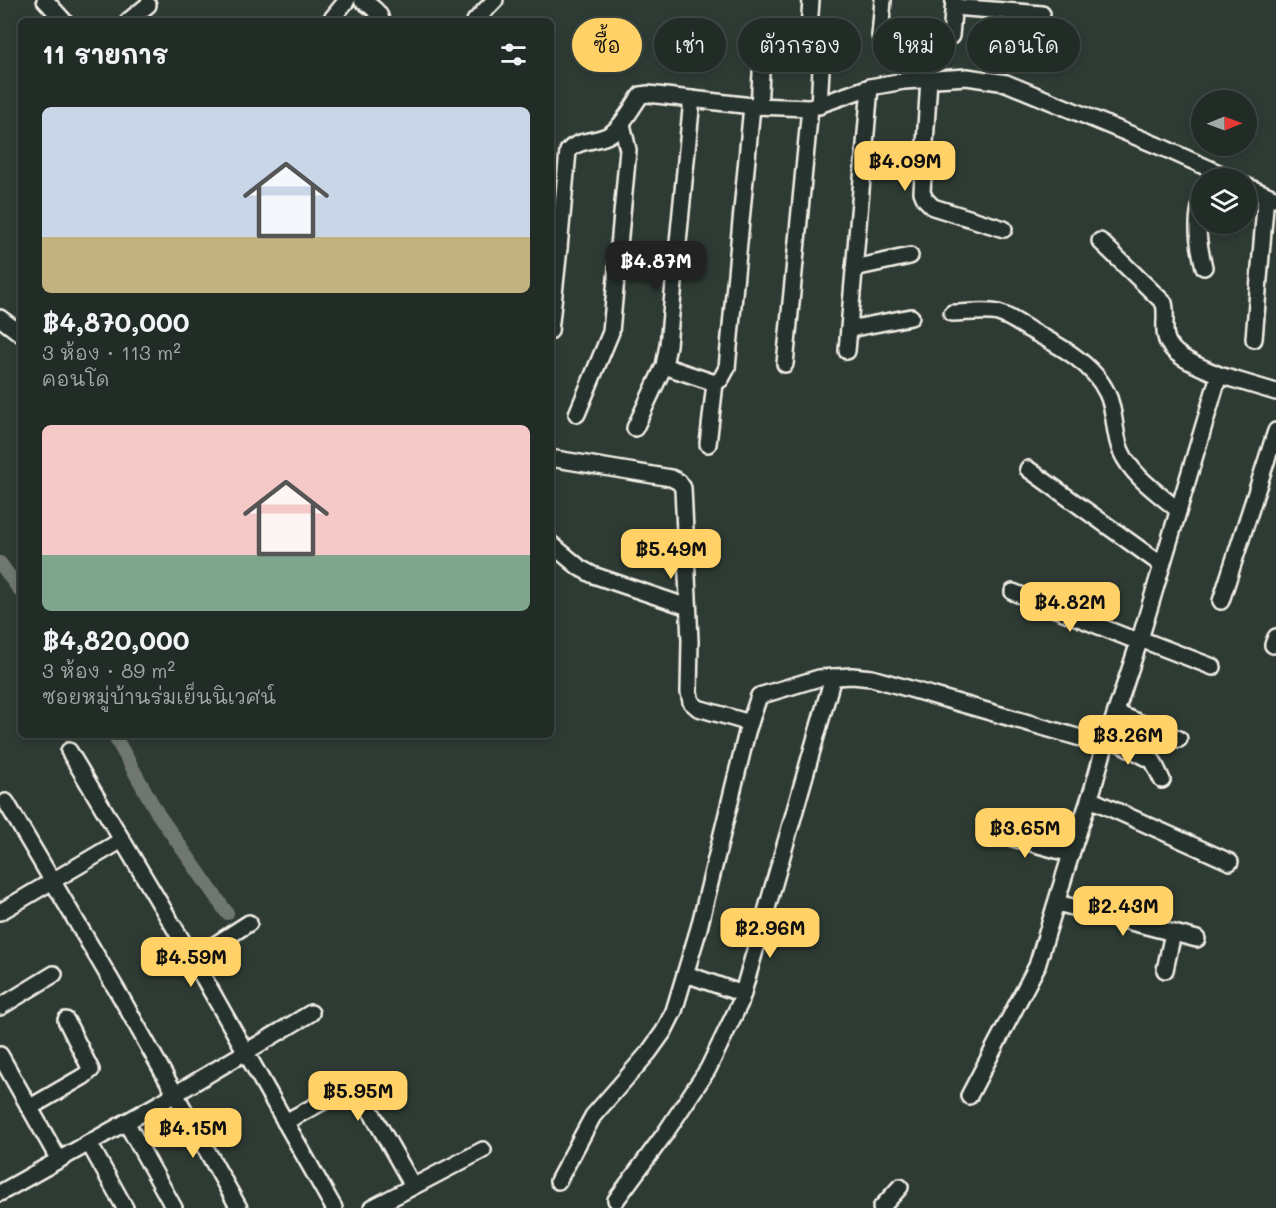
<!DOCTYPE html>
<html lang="th">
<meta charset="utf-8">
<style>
:root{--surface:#222c27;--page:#2a342f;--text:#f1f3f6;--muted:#a2a7a7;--line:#3f4844;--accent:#ffd166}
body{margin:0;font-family:Mali,"Playpen Sans Thai",sans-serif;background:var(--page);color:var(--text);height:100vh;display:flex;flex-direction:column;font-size:22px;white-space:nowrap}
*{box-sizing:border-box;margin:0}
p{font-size:20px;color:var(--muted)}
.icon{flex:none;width:33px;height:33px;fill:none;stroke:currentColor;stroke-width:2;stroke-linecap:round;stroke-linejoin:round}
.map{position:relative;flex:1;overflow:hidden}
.details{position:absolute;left:18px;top:18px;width:536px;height:720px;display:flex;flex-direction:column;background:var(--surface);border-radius:9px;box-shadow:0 3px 9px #0003,0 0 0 2px var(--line)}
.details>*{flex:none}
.top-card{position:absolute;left:572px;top:18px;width:570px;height:54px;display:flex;gap:12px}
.needle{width:39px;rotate:89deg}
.tools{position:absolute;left:1191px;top:90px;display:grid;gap:12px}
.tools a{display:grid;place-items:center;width:66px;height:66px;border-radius:50%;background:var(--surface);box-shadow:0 3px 9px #0003,0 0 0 2px var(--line);font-size:30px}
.price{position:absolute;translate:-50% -51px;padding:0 14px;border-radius:12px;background:var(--accent);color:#111;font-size:20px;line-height:39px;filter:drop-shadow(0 2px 3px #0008)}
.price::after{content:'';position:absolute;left:50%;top:36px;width:18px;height:14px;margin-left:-9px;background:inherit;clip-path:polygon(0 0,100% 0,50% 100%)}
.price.active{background:#222;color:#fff}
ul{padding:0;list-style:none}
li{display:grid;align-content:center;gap:12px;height:318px;padding:0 24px}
li span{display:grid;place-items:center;height:186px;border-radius:9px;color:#555}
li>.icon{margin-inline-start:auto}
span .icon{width:108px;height:108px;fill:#fffc;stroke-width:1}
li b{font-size:26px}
h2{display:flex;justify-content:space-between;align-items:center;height:72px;padding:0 24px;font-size:26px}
.tag{padding:0 21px;border-radius:27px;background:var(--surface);box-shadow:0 3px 9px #0003,0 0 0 2px var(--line);font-size:21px;line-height:54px}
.tag.active{background:var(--accent);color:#111}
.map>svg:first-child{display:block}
</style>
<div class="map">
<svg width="1276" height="1208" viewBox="0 0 1276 1208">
<rect width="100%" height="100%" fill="#2e3b34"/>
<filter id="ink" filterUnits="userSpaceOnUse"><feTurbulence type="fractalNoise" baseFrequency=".0167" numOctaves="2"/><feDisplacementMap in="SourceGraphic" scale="12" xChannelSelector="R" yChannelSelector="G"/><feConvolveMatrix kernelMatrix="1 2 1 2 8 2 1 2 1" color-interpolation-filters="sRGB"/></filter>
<g filter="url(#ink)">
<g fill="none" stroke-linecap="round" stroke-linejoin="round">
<g stroke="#6f7770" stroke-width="14">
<path d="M0 563 21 592"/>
<path d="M114 735 158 814 227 913"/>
</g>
<defs>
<g id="minor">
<path d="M45 0 64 21"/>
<path d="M362 0C370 6 381 12 381 21"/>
<path d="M954 7 1042 14"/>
<path d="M128 21 148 5"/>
<path d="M330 21 347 0"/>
<path d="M475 21 495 0"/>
<path d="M880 36 883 0"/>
<path d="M951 36 954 0"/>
<path d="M808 43 811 0"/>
<path d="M929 79 922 192 925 199 933 207 1004 229"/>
<path d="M692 99 668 345 664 366 715 383 721 379 727 368 752 106"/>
<path d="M759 106 762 58"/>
<path d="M819 106 822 51"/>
<path d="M1246 186 1274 198"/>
<path d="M1202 199C1195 222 1198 244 1204 267"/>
<path d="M1100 241 1164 303C1167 314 1163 326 1166 337 1170 357 1202 367 1219 375"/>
<path d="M550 246 559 248 568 151C579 138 599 143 612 133 624 124 632 107 641 95L648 94 752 106 810 108 870 87 904 81 967 77 1006 83 1166 149 1230 178"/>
<path d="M854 268 910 256"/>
<path d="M952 313C966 313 983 310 998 313 1009 316 1020 324 1030 330 1058 345 1093 363 1107 393 1116 411 1113 432 1121 451 1132 476 1158 493 1178 510"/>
<path d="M0 318 21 334"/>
<path d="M849 329 911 317"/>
<path d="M550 331 559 248"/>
<path d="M1254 339 1266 195"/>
<path d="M847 351 870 87"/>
<path d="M785 364 810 108"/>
<path d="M577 414 611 332 628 150 622 124"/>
<path d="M635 428 664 366"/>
<path d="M708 444 715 383"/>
<path d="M550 458 671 478 679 482 683 488 690 641 689 692 691 702 698 708 750 723"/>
<path d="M1028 469 1162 565"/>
<path d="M550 543 580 568 593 575 688 607"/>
<path d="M1013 592 1139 642"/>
<path d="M1221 601 1276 431"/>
<path d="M1140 639 1213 667"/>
<path d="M1273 645 1276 637"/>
<path d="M1116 713 1179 739"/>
<path d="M1108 737 1153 761 1162 780"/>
<path d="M69 751 193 959 334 1208"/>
<path d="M1090 799 1230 862"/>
<path d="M6 802 122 999 239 1208"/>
<path d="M988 831 1071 854"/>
<path d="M1057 903 1197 939"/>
<path d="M0 912 122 840"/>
<path d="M193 959 249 923"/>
<path d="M1165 970 1173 933"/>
<path d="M686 974 743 994"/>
<path d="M0 1007 54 974"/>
<path d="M0 1055 59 1160"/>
<path d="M969 1096 1037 966 1071 854 1093 788 1105 745 1140 639 1219 375 1276 392"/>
<path d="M29 1108 84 1076 91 1070 66 1020"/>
<path d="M126 1122 174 1208"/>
<path d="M285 1122 341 1092 349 1090 360 1092 413 1186"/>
<path d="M89 1143 125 1208"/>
<path d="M558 1181 593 1116 649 1052 664 1031 674 1011 699 928 747 732 759 696 819 678 852 676 872 678 1105 745"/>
<path d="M0 1193 160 1103 311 1013"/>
<path d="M616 1200 664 1135 708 1069 740 1003 833 677"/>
<path d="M372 1208 483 1150"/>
<path d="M881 1208 900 1187"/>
</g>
</defs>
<use href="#minor" stroke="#f4f1e8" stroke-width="20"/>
<use href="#minor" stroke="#26332d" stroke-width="15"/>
</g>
</g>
</svg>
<div class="tools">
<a><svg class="needle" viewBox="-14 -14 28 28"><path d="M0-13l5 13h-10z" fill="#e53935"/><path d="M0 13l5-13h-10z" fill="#a2a7a7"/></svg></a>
<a><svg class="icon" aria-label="layers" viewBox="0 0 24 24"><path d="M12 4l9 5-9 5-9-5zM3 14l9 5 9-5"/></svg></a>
</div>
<b class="price" style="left:905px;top:192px">฿4.09M</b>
<b class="price active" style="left:656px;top:292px">฿4.87M</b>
<b class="price" style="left:671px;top:580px">฿5.49M</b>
<b class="price" style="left:1070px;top:633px">฿4.82M</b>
<b class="price" style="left:1128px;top:766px">฿3.26M</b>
<b class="price" style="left:1025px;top:859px">฿3.65M</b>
<b class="price" style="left:1123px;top:937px">฿2.43M</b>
<b class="price" style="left:770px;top:959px">฿2.96M</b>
<b class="price" style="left:191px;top:988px">฿4.59M</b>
<b class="price" style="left:358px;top:1122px">฿5.95M</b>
<b class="price" style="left:193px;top:1159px">฿4.15M</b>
<div class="top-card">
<a class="tag active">ซื้อ</a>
<a class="tag">เช่า</a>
<a class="tag">ตัวกรอง</a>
<a class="tag">ใหม่</a>
<a class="tag">คอนโด</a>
</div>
<section class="details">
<h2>11 รายการ<svg class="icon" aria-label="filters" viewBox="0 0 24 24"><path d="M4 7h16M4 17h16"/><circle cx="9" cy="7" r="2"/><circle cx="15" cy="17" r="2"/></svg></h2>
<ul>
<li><span style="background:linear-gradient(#c9d6e8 70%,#c2b280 0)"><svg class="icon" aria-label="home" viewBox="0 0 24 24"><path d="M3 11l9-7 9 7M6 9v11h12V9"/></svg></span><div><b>฿4,870,000</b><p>3 ห้อง · 113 m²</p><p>คอนโด</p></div></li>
<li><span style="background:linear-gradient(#f6c9c9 70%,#7fa58c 0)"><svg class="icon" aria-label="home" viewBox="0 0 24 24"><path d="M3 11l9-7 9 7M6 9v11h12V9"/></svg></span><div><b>฿4,820,000</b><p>3 ห้อง · 89 m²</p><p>ซอยหมู่บ้านร่มเย็นนิเวศน์</p></div></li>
</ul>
</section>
</div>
